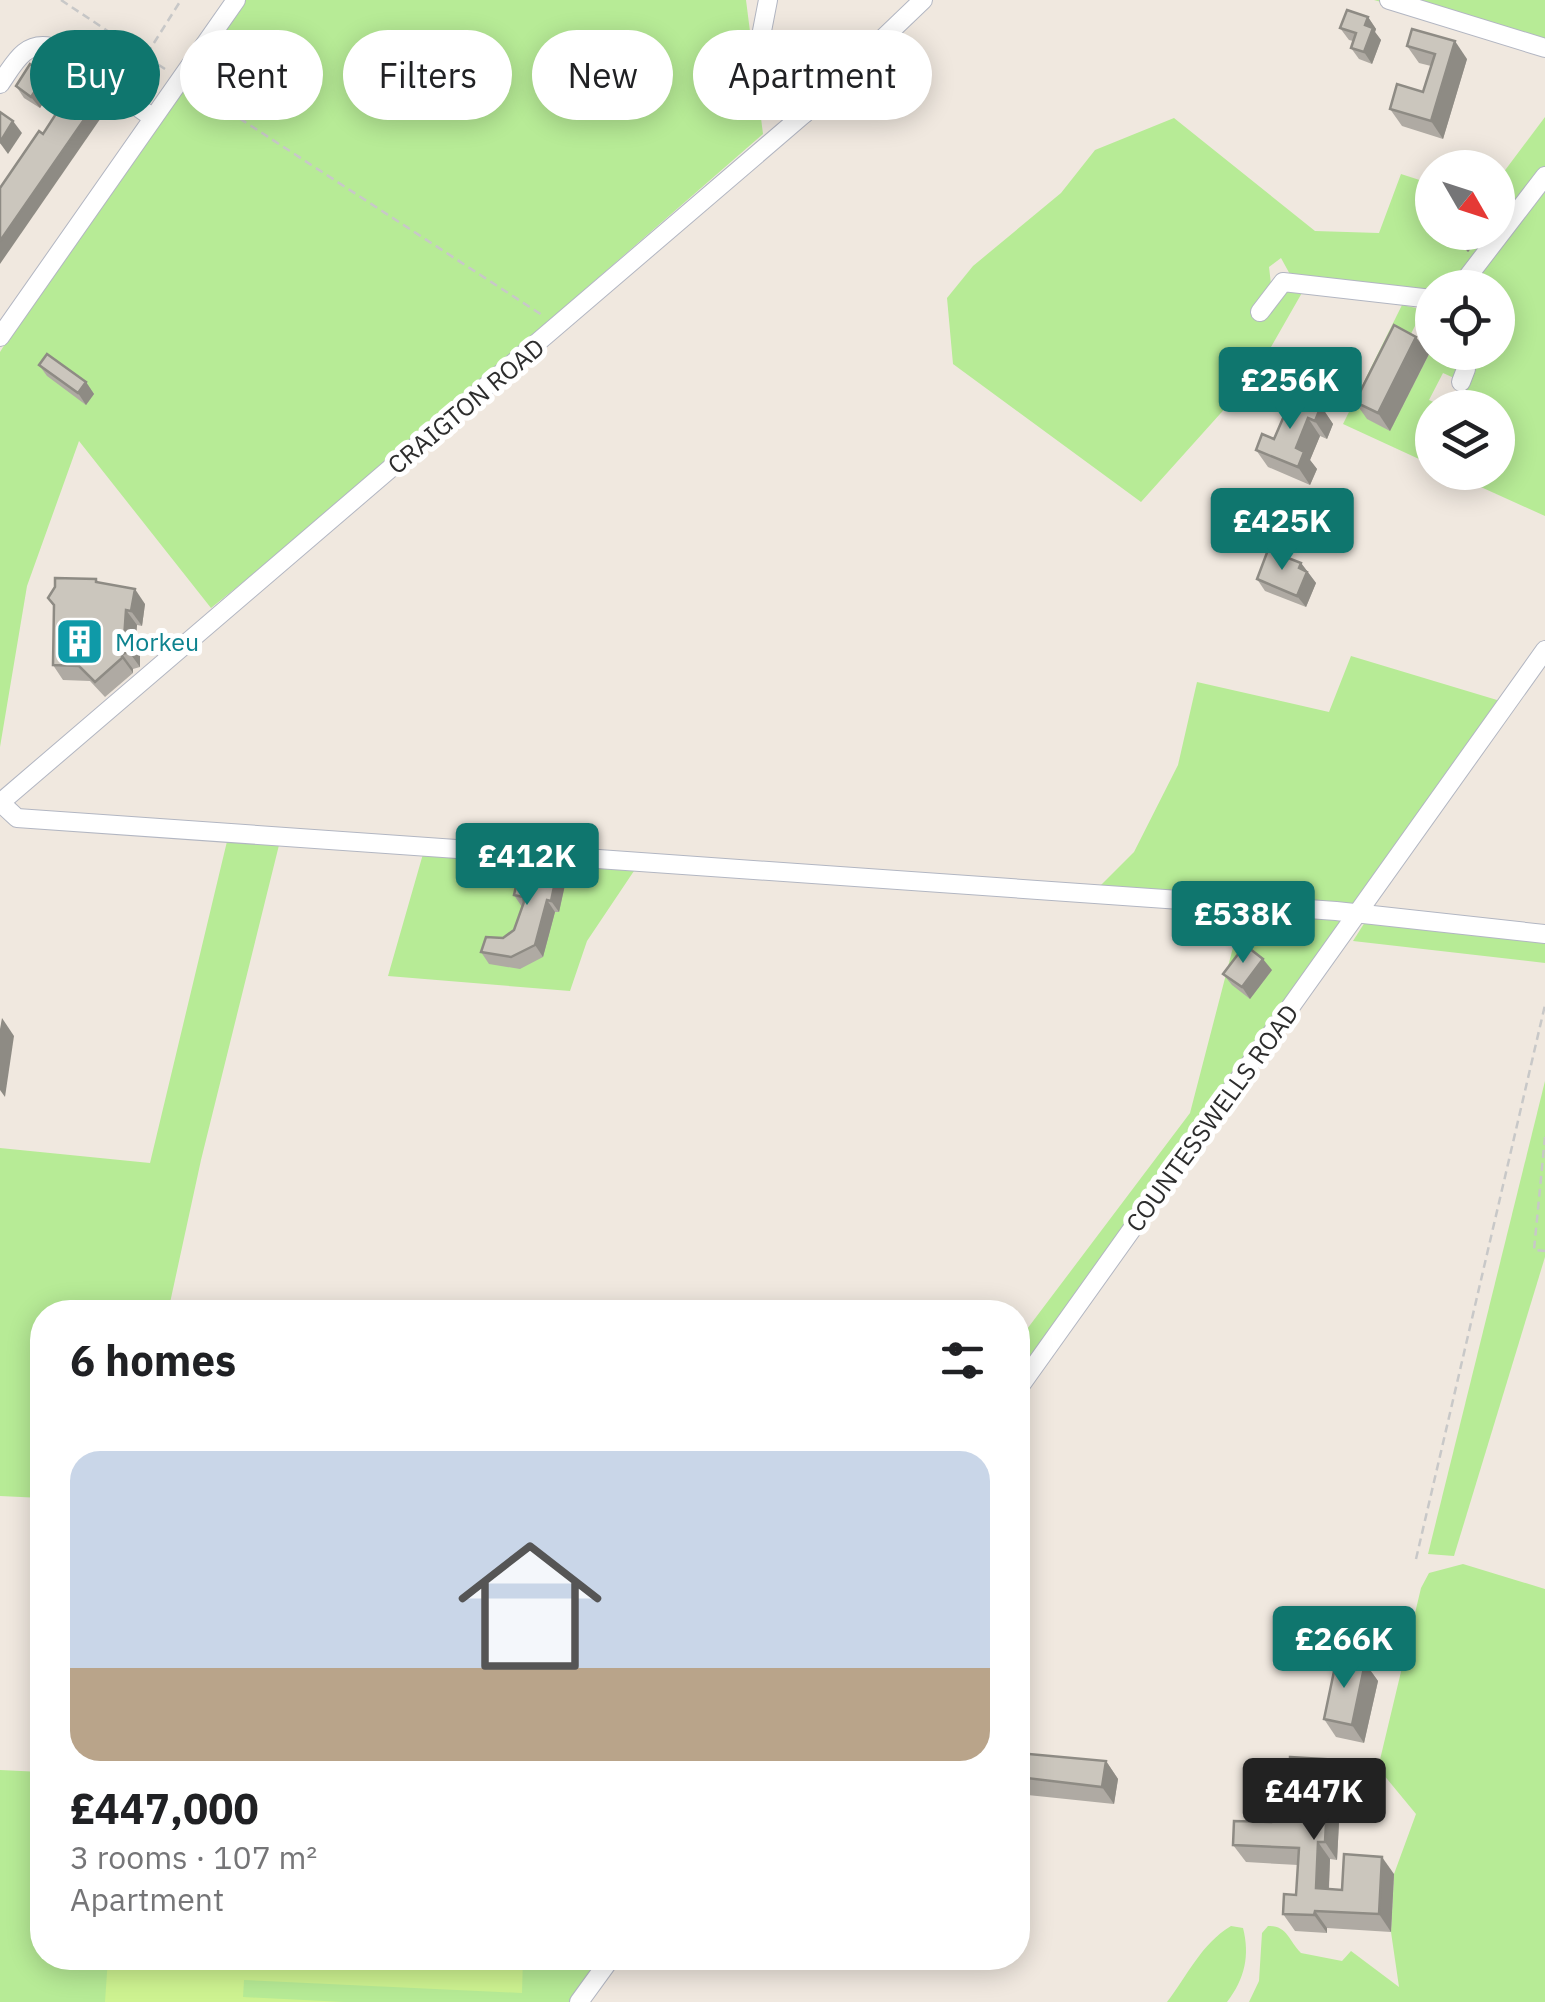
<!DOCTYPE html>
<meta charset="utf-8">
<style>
:root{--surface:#fff;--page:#f6f6f6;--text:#202124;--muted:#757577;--line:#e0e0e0;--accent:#0f766e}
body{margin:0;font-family:"IBM Plex Sans",sans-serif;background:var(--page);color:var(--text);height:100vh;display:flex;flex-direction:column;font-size:38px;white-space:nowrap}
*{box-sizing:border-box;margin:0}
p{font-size:32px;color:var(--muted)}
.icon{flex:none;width:55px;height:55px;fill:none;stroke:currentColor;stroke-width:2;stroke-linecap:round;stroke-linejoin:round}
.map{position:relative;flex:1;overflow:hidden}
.sheet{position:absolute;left:30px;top:1300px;width:1000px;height:670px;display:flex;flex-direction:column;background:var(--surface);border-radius:40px;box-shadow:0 5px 25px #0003}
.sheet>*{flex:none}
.guide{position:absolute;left:30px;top:30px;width:1000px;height:90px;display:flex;gap:20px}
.needle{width:65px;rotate:129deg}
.fabs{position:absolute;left:1415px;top:150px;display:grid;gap:20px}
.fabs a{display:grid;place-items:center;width:100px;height:100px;border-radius:50%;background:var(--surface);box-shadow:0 5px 25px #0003;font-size:50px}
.price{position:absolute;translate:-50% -85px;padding:0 22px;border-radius:10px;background:var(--accent);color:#fff;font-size:32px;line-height:65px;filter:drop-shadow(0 2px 5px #0008)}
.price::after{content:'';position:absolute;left:50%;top:60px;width:30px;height:22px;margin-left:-15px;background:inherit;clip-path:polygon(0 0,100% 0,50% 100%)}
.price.current{background:#222;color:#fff}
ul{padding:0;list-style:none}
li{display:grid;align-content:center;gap:20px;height:530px;padding:0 40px}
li+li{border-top:2px solid var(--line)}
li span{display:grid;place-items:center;height:310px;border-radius:30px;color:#555}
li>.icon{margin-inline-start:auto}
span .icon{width:180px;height:180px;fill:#fffc;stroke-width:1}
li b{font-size:42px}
h2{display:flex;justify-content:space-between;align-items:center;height:120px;padding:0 40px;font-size:42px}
.tag{padding:0 35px;border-radius:45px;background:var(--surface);box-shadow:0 5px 25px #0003;font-size:35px;line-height:90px}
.tag.current{background:var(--accent);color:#fff}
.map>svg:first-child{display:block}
</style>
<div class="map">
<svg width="1545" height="2002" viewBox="0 0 1545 2002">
<rect width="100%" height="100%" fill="#f0e8df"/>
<g fill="#b7eb96">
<path d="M236 0H746L763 134 319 521 211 608 79 441 27 586 0 747V352L82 218Z"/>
<path d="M1374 0H1545V48Z"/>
<path d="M1545 117V170L1498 231V172L1503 173Z"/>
<path d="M1174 118 1315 231 1379 233 1401 174 1432 184V232L1496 233 1452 287 1432 288V296L1292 278 1281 258 1269 267 1271 284 1285 290 1303 291 1255 375 1141 502 953 364 947 298 973 266 1061 193 1095 150Z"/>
<path d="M1545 185V516L1450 473 1498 472V408H1432V465L1343 424 1402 305 1416 308 1420 316 1368 419 1390 430 1429 354 1455 353 1460 359 1454 378 1443 373 1429 400 1442 406 1448 395 1458 400 1475 368 1472 353 1498 352V288L1466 287Z"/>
<path d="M1351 656 1507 703 1018 1380V1341L1190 1113 1244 905 1100 886 1134 852 1178 765 1197 682 1329 712Z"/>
<path d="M229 833 281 837 201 1160 168 1312H42V1498L0 1496V1148L150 1163Z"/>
<path d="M425 847 640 862 587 941 570 991 388 976Z"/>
<path d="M1365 922 1545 936V963L1353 941Z"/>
<path d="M1545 1081V1257L1454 1556 1428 1554Z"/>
<path d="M1463 1564 1545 1589V2002H1249L1259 1981 1262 1933 1268 1926C1287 1925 1289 1941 1301 1953L1342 1961 1351 1951 1399 1987 1391 1932 1394 1874 1416 1814 1378 1768 1421 1588 1429 1573Z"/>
<path d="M0 1770 42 1772V1958H601L570 2002H0Z"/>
<path d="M1231 1926 1243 1928C1250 1955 1245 1979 1227 2002H1167C1188 1975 1201 1944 1231 1926Z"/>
</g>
<path fill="#cef391" d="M108 1958H523L522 1993 244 1980 243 1997 344 2002H105Z"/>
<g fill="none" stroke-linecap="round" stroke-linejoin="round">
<defs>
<g id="minor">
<path d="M768 0 762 31 772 80 804 114"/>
<path d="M1389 0 1545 48"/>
<path d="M0 84C14 64 24 41 51 47L152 117"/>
<path d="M1459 288 1545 176"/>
<path d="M1260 312 1283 282 1432 299"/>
<path d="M0 337 236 0"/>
<path d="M1461 382 1466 369 1464 352"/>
<path d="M0 803 804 114 923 0"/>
<path d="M1 803 17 818 1336 911 1545 934"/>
<path d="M1018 1389 1545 650"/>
<path d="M579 2002 611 1958"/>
</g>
</defs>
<use href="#minor" stroke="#b2b6c2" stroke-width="20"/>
<g stroke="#c8c8c8" stroke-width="2.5" stroke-dasharray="8 5" stroke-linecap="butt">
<path d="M61 0 165 69"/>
<path d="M147 54 181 0"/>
<path d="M196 90 542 315"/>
<path d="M1545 1137 1534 1250 1545 1251"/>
<path d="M1416 1559 1545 1005"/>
</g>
<use href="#minor" stroke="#fff" stroke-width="18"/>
</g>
<g fill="#afaaa3">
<path d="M1368 17 1376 29 1375 32 1381 40 1372 64 1359 59 1351 48 1353 41 1349 40 1340 28Z"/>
<path d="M1407 46 1467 59 1443 139 1402 126 1390 109 1423 92 1431 66 1419 63Z"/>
<path d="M46 75 54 86 40 108 24 98 16 86Z"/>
<path d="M1446 232H1476L1480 238 1468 252Z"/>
<path d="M1429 354 1390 431 1367 419 1355 402Z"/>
<path d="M39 365 86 382 94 394 86 405 47 376Z"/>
<path d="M1321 406 1333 424 1327 439 1320 436 1310 460 1317 469 1310 485 1268 467 1256 450 1274 439Z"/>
<path d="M1301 563 1316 583 1306 607 1265 591 1257 579Z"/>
<path d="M96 579 99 583 145 604 142 626 137 625 135 646 140 654V667L133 669V673L105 697 90 681 63 680 53 665 54 607 48 598Z"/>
<path d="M540 858 544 865 566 880 559 912H555L543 957 520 969 489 964 481 952 514 930 522 907 514 895Z"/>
<path d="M1272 970 1250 999 1232 985 1223 974Z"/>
<path d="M1365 1663 1378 1681 1364 1743 1336 1737 1324 1719Z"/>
<path d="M1018 1753 1106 1761 1118 1779 1114 1804 1018 1794Z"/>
<path d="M1351 1778 1348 1823 1339 1822 1337 1860 1330 1859 1329 1889 1342 1890 1394 1874 1391 1932 1327 1928V1933L1295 1931 1283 1914 1296 1895 1298 1865 1246 1862 1233 1845 1271 1822 1289 1803Z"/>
</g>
<g fill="#8e8b84">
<path d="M1368 17 1376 29 1375 32 1381 40 1372 64 1364 52 1365 25Z"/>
<path d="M1455 41 1467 59 1443 139 1431 121Z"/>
<path d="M46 75 54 86 40 108 31 97Z"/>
<path d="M97 101 105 112 0 264V241Z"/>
<path d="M13 121 22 133 8 154 0 143Z"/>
<path d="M1467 232H1476L1480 238 1468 252 1460 241Z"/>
<path d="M1416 337 1429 354 1390 431 1378 413Z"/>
<path d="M86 382 94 394 86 405 78 393Z"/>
<path d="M1321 406 1333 424 1327 439 1315 421Z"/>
<path d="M1308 418 1320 436 1310 460 1317 469 1310 485 1298 467 1296 448Z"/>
<path d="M1301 563 1316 583 1306 607 1297 596 1299 568Z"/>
<path d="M135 589 145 604 142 626 131 611Z"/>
<path d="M126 610 137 625 135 646 140 654V667L129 652 124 639Z"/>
<path d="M122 654 133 669V673L122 658Z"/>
<path d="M558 868 566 880 559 912 551 901Z"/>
<path d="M547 900 555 912 543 957 535 945Z"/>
<path d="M1263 959 1272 970 1250 999 1242 987Z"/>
<path d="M2 1018 14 1036 5 1097 0 1090V1029Z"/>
<path d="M1365 1663 1378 1681 1364 1743 1352 1725Z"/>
<path d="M1339 1760 1351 1778 1348 1823 1336 1806Z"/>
<path d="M1106 1761 1118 1779 1114 1804 1102 1787Z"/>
<path d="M1327 1804 1339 1822 1337 1860 1325 1842Z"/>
<path d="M1318 1842 1330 1859 1328 1906 1316 1888Z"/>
<path d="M1382 1857 1394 1874 1391 1932 1379 1914Z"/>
<path d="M1315 1911 1327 1928V1933L1314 1915Z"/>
</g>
<g fill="#cbc6bd" stroke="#8e8b84" stroke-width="2.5">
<path d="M1347 10 1368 17 1365 25 1373 28 1364 52 1351 48 1356 33 1340 28Z"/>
<path d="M1412 29 1455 41 1431 121 1390 109 1397 84 1423 92 1435 54 1407 46Z"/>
<path d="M30 64 46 75 31 97 16 86Z"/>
<path d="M69 86H75L97 101 0 241V188L39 131 43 134 65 100 62 97Z"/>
<path d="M0 112 13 121 0 142Z"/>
<path d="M1451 232H1467L1460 241Z"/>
<path d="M1394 325 1416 337 1378 413 1355 402Z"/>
<path d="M47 354 86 382 78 393 39 365Z"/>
<path d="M1293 395 1321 406 1315 421 1308 418 1296 448 1304 452 1298 467 1256 450 1262 434 1274 439Z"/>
<path d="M1268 550 1301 563 1299 568 1307 572 1297 596 1257 579Z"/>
<path d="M55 578 96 579V582L135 589 131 611 126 610 124 639H130L129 652 122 654V658L95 682 79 666 53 665 54 605 48 598 55 587Z"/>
<path d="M523 855 540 858 539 863 558 868 551 901 547 900 535 945 511 957 481 952 486 937 503 938 514 930 524 902 523 897 514 895Z"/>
<path d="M1245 945 1263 959 1242 987 1223 974Z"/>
<path d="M1337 1657 1365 1663 1352 1725 1324 1719Z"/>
<path d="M1018 1753 1106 1761 1102 1787 1018 1777Z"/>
<path d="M1290 1757 1339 1760 1336 1806 1327 1804 1325 1842H1318L1316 1888 1342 1890 1344 1854 1382 1857 1379 1914 1315 1911 1314 1915 1283 1914 1284 1894 1296 1895 1299 1848 1233 1845 1234 1821 1271 1822 1272 1802 1289 1803Z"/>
</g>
<defs>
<symbol id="building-square" viewBox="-11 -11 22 22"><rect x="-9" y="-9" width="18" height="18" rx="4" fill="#0f9aa8" stroke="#fff"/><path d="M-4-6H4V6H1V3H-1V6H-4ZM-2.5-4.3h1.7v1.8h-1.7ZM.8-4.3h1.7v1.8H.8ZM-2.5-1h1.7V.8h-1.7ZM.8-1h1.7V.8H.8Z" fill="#fff"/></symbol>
</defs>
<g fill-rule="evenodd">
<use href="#building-square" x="52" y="614" width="55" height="55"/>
</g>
<g text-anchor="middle" stroke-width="10" stroke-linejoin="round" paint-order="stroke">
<g font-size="25" fill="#2d2d2d" stroke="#fff">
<text transform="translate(466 406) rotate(-40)" y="9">CRAIGTON ROAD</text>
<text transform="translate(1212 1118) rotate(-54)" y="9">COUNTESSWELLS ROAD</text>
</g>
<g font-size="25" fill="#0d838f" stroke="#fff" text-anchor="start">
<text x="115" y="651">Morkeu</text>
</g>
</g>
</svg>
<div class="fabs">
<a><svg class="needle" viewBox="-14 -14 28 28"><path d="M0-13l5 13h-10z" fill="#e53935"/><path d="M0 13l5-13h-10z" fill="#757577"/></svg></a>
<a><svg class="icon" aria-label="locate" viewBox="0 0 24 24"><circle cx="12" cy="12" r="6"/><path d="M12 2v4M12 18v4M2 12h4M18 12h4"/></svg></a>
<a><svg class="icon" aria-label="layers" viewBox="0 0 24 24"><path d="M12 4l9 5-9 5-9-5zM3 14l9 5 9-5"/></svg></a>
</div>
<b class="price" style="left:1290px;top:432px">£256K</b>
<b class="price" style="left:1282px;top:573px">£425K</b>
<b class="price" style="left:527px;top:908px">£412K</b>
<b class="price" style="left:1243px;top:966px">£538K</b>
<b class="price" style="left:1344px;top:1691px">£266K</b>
<b class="price current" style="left:1314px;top:1843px">£447K</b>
<div class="guide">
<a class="tag current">Buy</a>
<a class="tag">Rent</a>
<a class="tag">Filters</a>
<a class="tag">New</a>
<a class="tag">Apartment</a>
</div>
<section class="sheet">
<h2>6 homes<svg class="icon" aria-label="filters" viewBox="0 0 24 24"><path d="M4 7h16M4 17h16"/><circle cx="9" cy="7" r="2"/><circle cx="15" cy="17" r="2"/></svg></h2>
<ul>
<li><span style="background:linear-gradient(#c9d6e8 70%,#b9a48a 0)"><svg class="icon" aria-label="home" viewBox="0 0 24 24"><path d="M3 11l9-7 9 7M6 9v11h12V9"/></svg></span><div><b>£447,000</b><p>3 rooms · 107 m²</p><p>Apartment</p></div></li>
</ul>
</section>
</div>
